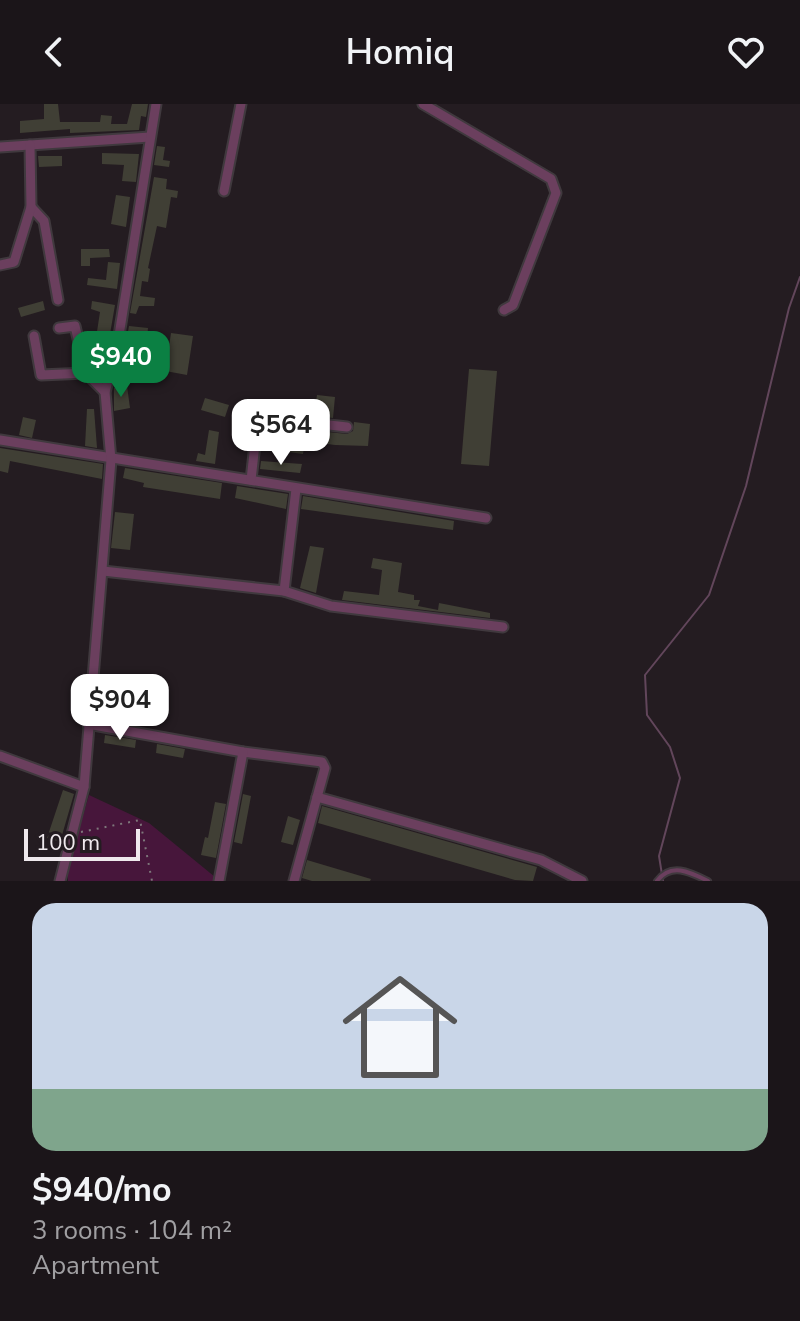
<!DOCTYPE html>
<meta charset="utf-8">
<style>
:root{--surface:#1b1519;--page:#282226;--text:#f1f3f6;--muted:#a09fa2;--line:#393438;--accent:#0b8043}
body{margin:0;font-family:"Nunito Sans",sans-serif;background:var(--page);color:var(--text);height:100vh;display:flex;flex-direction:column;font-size:30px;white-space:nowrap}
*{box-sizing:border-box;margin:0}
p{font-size:26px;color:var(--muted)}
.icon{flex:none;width:44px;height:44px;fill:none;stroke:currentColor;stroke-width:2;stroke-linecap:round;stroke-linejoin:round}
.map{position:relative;height:777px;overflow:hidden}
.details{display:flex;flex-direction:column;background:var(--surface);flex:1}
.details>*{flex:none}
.scale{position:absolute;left:24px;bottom:20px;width:116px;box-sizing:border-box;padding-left:8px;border:4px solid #efe9ed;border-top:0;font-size:22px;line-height:28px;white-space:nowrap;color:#efe9ed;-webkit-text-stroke:6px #241c21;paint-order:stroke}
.price{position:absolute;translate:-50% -68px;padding:0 18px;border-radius:16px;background:#fff;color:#222;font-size:26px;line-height:52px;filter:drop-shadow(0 2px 4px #0008)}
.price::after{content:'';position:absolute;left:50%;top:48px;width:24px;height:18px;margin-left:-12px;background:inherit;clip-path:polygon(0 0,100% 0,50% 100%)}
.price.current{background:var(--accent);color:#fff}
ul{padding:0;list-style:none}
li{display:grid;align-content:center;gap:16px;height:424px;padding:0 32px}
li+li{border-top:2px solid var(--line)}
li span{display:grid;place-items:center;height:248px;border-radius:24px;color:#555}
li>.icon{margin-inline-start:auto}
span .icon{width:144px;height:144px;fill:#fffc;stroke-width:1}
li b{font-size:34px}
header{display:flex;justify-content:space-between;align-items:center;height:104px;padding:0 32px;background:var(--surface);font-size:36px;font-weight:600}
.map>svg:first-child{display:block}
</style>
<header><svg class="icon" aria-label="back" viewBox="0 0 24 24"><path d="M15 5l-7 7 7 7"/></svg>Homiq<svg class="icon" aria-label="heart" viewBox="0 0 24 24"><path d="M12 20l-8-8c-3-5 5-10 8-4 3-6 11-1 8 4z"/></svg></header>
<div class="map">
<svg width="800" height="777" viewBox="0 0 800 777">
<rect width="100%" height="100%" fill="#241c21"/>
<path fill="#47163b" d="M89 691 149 719 215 773 214 777H68V763Z"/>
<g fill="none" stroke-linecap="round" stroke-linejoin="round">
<path stroke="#62465b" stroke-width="2" d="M663 777 659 752 680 674 670 643 647 611 645 571 709 491 746 382 789 204 800 173"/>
</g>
<g fill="#403f35">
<path d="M44 0H58L60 18H100L101 11 112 12 111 20H127L132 0H148L146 13 141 12 139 26 70 29V25L20 29V17L44 15Z"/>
<path d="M157 42 165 43 163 56 170 57 169 63 154 61Z"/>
<path d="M102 49 139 50 136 78 122 77 124 61 102 60Z"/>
<path d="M38 52H62V62L39 63Z"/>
<path d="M154 73 167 75 166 85 178 87 177 94 171 93 166 124 157 122 148 164 150 165 148 178 142 177 140 192 155 194 154 202H139L136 210 130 209Z"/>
<path d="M116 91 130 93 126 123 111 120Z"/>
<path d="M81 145H109L110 153 90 154V162H81Z"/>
<path d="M108 158 120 159 117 185 87 181 88 174 106 176Z"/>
<path d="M43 197 45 206 21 213 18 204Z"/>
<path d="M92 197 115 201 105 259 96 258 99 235 96 234 100 208 91 205Z"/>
<path d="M129 222 148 224 147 234 136 232 131 261 158 266 156 277 120 271Z"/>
<path d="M171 229 193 232 187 271 160 266 162 255 167 256Z"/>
<path d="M469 265 497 267 489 362 461 360Z"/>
<path d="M127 282 130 304 114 307V284Z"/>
<path d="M317 291 335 293 333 314 314 312Z"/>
<path d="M205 294 229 301 225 313 201 306Z"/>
<path d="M87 305H94L97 344 85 342Z"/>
<path d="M23 313 36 316 32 334 19 331Z"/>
<path d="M354 318 370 320 368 342 335 341 305 337 303 350 281 347 282 337 286 338 288 324 347 330 353 327Z"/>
<path d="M209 326 219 328 215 360 196 357 198 349 205 351Z"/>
<path d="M0 344 103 360 102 375 10 357 8 369 0 367Z"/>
<path d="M261 357 302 360 300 369 260 365Z"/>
<path d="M125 364 222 379 220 395 143 383 144 379 123 374Z"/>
<path d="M237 382 288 390 286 405 235 394Z"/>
<path d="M303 392 454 417 453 426 301 405Z"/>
<path d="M115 408 134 410 130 446 111 444Z"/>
<path d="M310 442 324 444 316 489 300 484Z"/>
<path d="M373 454 402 459 398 488 414 491V496H420L418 502 438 506 439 499 490 509V514L342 496 344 487 379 491 382 466 371 464Z"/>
<path d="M105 631 136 636 135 644 104 639Z"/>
<path d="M157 640 185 645 183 654 156 649Z"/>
<path d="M63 686 74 690 60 738 47 734Z"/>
<path d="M243 690 251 692 242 740 234 738Z"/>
<path d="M215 698 226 700 216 754 201 751 205 733 208 734Z"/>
<path d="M322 702 537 763 533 777 515 776 318 719Z"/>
<path d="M288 712 300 716 293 741 281 738Z"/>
<path d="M307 756 371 775 370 777H312L302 774Z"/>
</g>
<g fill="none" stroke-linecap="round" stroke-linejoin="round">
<defs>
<path id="service" d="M657 777C671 758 690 768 708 777"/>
<g id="minor">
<path d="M423 0 551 75 556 89 513 201 504 206"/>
<path d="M0 43 150 33"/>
<path d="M224 87 241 0"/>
<path d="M31 103 44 117 58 196"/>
<path d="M0 161 14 158 31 103 30 41"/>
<path d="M59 224 75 222 86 269 105 288"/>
<path d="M34 232 41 271 86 269"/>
<path d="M0 336 486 414"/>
<path d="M251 376 258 313 347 323"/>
<path d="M103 467 284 487 331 502 503 523"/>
<path d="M284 487 296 385"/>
<path d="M88 620 243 648 322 658 325 664 294 777"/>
<path d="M0 652 84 683"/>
<path d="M317 693 541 756 582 777"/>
<path d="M60 777 84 683 111 356 105 288 117 244 156 0"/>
<path d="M219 777 243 648"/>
</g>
</defs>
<use href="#service" stroke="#40393e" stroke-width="8"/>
<use href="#minor" stroke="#40393e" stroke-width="13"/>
<path stroke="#7e777b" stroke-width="2" stroke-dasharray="2 6" stroke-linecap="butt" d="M81 728 140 716 152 777"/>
<use href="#service" stroke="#6b3f5e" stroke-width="4"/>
<use href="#minor" stroke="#6b3f5e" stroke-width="9"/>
</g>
</svg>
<div class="scale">100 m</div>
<b class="price current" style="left:121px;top:295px">$940</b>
<b class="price" style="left:281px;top:363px">$564</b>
<b class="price" style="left:120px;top:638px">$904</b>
</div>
<section class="details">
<ul>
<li><span style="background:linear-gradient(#c9d6e8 75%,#7fa58c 0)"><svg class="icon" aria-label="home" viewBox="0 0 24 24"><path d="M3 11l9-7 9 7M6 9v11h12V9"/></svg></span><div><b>$940/mo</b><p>3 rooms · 104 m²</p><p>Apartment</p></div></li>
</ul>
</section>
